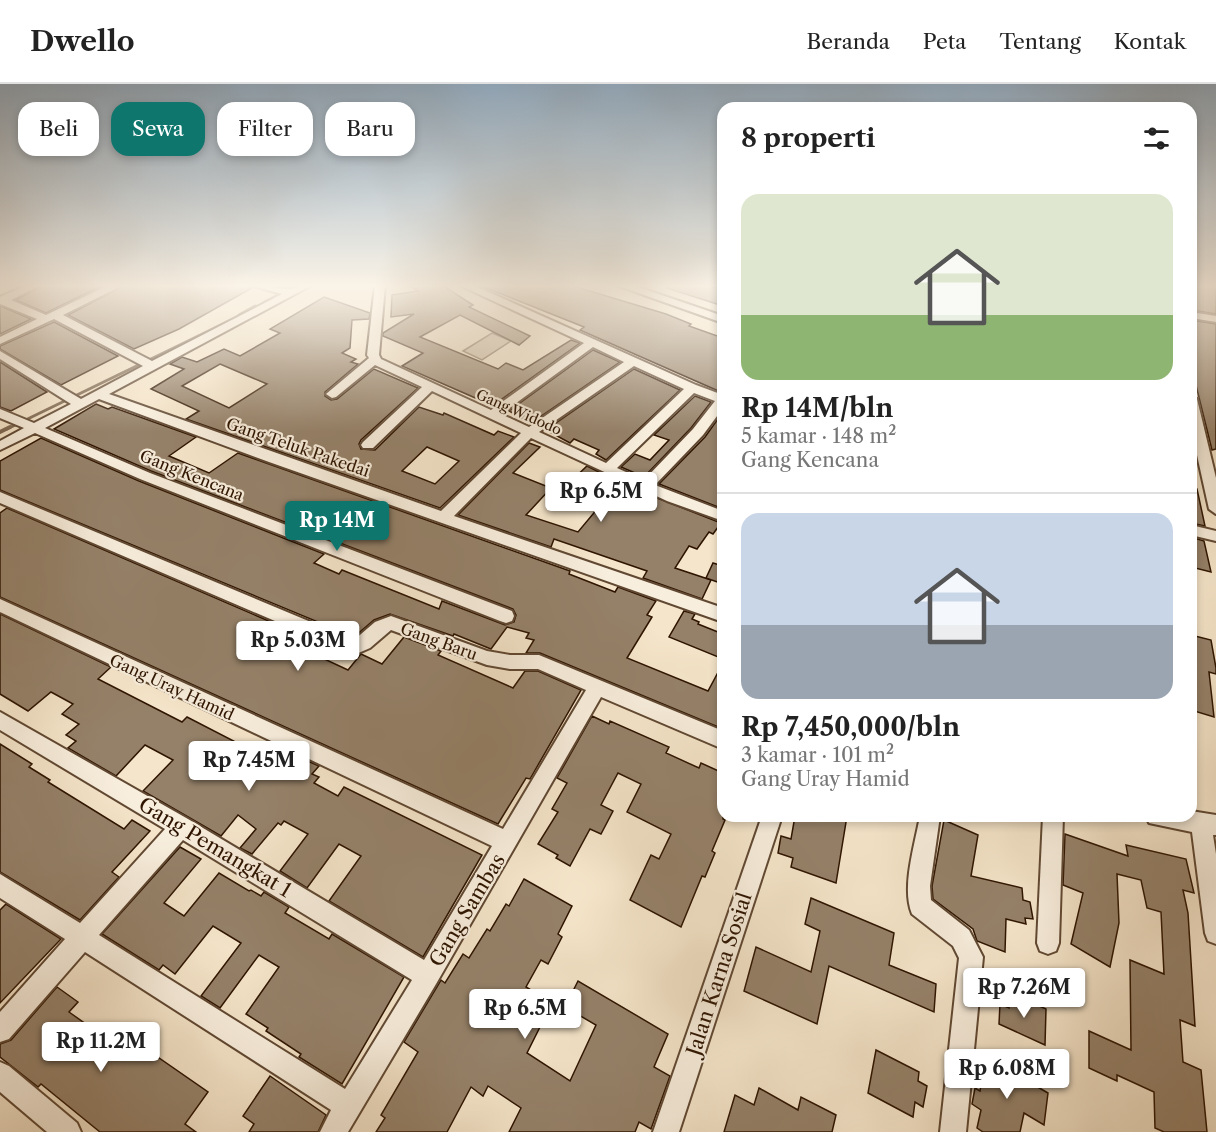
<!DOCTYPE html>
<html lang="id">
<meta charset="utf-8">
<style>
:root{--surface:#fff;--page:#f6f6f6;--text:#222;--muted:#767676;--line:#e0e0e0;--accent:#0f766e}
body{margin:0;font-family:"Libre Caslon Text",serif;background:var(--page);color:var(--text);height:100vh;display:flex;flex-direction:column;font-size:22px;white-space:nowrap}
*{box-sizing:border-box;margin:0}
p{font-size:20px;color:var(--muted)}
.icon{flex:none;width:33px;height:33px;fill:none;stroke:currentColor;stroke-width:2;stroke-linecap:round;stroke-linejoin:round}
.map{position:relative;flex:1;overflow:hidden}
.details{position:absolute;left:717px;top:18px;width:480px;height:720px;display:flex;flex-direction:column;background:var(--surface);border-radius:18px;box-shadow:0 3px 9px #0003}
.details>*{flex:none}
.banner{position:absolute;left:18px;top:18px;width:570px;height:54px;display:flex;gap:12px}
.price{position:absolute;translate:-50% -51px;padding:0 14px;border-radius:6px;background:#fff;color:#222;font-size:20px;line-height:39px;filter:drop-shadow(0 2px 3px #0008)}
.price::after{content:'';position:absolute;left:50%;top:36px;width:18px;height:14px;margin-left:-9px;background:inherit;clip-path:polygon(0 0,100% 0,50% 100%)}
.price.selected{background:var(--accent);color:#fff}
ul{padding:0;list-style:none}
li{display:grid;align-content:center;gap:12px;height:318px;padding:0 24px}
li+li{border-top:2px solid var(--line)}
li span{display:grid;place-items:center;height:186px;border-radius:18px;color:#555}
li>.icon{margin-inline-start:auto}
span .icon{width:108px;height:108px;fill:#fffc;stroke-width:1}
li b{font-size:26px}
h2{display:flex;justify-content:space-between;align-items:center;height:72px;padding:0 24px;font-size:26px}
.chip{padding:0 21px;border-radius:18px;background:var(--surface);box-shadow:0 3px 9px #0003;font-size:21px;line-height:54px}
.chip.selected{background:var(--accent);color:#fff}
header{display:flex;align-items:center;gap:36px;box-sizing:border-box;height:84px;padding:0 30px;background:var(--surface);border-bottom:2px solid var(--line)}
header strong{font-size:28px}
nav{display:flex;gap:33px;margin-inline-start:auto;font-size:21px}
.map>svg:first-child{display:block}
</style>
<header>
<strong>Dwello</strong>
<nav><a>Beranda</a><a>Peta</a><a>Tentang</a><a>Kontak</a></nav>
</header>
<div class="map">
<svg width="1216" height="1048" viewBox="0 0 1216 1048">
<rect width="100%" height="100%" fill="#f5e5ca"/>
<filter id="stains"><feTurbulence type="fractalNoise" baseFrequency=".00333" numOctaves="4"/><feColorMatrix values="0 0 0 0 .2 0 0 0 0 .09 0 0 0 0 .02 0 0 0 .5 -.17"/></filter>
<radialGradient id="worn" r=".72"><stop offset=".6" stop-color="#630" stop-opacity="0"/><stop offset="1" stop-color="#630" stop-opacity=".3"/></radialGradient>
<path fill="#d3c1a8" stroke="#806a54" stroke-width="1.5" d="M492 249 511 257 482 276 463 267Z"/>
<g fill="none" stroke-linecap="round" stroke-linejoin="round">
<g stroke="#7d6750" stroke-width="3">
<path d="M263 219 296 201"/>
<path d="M239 231 255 222"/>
<path d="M7 345 231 236"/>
</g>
<path stroke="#7d6750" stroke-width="4" d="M0 348 10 343"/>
</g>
<g fill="#958169" stroke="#2e1400" stroke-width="1.5" fill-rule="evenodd">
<path d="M43 201H103L46 229 16 216Z"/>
<path d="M125 201H248L252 204 179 245 134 265 68 231Z"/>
<path d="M408 201H442L473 221 469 223 530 252 519 261 460 231 420 253 498 285 506 279 523 286 571 256 580 259 495 320 483 313 480 316 402 282 423 269 383 252V249L414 230 391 233 392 211 418 207Z"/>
<path d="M479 201H570L666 230 691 240 689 242 723 254V309L580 246 584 243Z"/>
<path d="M668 201H708L723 206V222L667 204Z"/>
<path d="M1191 201H1216V230L1191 226Z"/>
<path d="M324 213 370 229 369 235 352 236 350 264 342 269 356 275 351 278 358 280 325 308V312L331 316 337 315 374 285 418 304 361 356 359 360 361 365 375 366 419 323 443 331 444 329 494 351 498 347 514 353 440 424 186 335 199 327 151 305 184 285 170 280 182 273 197 278 224 265 240 272 280 249 270 245ZM220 280 267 300 229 324 182 302ZM427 363 459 377 435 400 402 387Z"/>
<path d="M0 222 31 235 0 250Z"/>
<path d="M1191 236 1216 240V365L1212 366 1191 281Z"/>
<path d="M54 238 118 272 61 301 0 265V262Z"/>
<path d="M593 266 620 278 531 339 509 327Z"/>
<path d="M0 278 47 308 11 327 0 323Z"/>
<path d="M634 285 680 306 606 376 596 370 599 366 574 355 570 359 546 346Z"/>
<path d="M695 312 711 318 691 344 644 393 621 383 635 370 650 376 669 356 654 351Z"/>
<path d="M96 320 108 325 112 323 196 353 169 372 209 389 238 369 570 487 569 490 615 508 618 503 656 517 647 531 652 533 627 574 708 607 723 579V645L540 569H526L534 556 526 554 529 549 507 543 491 565 454 550 453 552 390 530 374 536 354 553 0 406V377L41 354 139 397 324 470 314 479 339 490 342 486 439 525 442 517 505 541 514 538 516 531 513 525 151 387 54 345Z"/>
<path d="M723 328V425L659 400 705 353Z"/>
<path d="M529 359 540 363 513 389 551 404 526 431 578 448 598 424 577 416 583 409 567 401 587 382 615 396 606 404 635 415 642 408 721 439 713 450 709 448 697 465 689 462 675 484 711 496 702 515 643 494 647 487 554 455 551 463 458 431Z"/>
<path d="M1191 405H1197L1205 442 1191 439Z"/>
<path d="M7 424 329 563 320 573 348 586 361 570 382 580 404 553 441 567 438 571 513 604 525 587H538L581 606 530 695 526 694 498 740 0 513V429Z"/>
<path d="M1191 453 1204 457 1211 488 1191 483Z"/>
<path d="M713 479 723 482V500L706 494Z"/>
<path d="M684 527 695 530 692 535 699 538 698 540 723 550V575L669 553Z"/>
<path d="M0 530 111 583 98 595 182 638 187 633 245 663 247 662 270 674 272 672 295 684 303 675 319 682 312 690 319 693 314 699 338 712 344 703 482 771 423 873 329 817 361 772 339 760 307 804 280 787 308 750 284 737 281 741 278 739 252 770 240 764 256 745 238 731 221 752 143 707 173 676 145 661 116 692 68 664 76 657 66 651 79 640 62 630 73 620 51 608 28 627 0 610Z"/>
<path d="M1191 551 1211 556 1216 584V590L1209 588 1214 633 1191 626Z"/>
<path d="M592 632 609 640 610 637 669 663 666 669 699 684 701 679 723 689V735L725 736 712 767 715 769 705 793 702 792 681 843 630 816 651 771 659 775 671 750 627 728 641 700 618 689 601 721 613 727 601 750 590 745 570 782 556 774 558 771 538 760 558 728 552 725 567 699 557 694Z"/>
<path d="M0 660 32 680 29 683 50 696 48 698 124 745 132 736 150 747 112 788 119 793 80 836 0 788Z"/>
<path d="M795 732H847L836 799 791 783 793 774 778 769 781 752 791 755Z"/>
<path d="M944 736 978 751 971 792 1022 804 1023 816 1030 818 1033 835 1025 834 1026 840 1006 835 1005 868 977 857 973 845 933 815 932 802Z"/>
<path d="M1065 750 1128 772 1126 761 1186 775 1194 809 1183 806 1188 829 1195 942 1180 936 1183 978 1201 986 1207 1048H1164L1155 1044 1154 1008 1117 991V997L1089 984V947L1131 966 1130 876 1164 890 1161 828 1147 824 1141 796 1117 790 1119 839 1110 883 1071 860 1083 809 1063 801Z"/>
<path d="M180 763 201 775 164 819 184 832 219 789 249 807 251 806 261 812 264 808 289 823 285 829 329 855 332 850 404 893 342 1000 299 973 301 970 266 947 268 944 246 930 279 883 259 871 220 924 201 912 241 859 213 842 175 890 163 881 159 886 102 850Z"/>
<path d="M524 795 572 822 558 850 562 853 548 880 541 876 526 903 552 919 527 969 570 997 596 941 565 923 578 897 668 950 654 983 670 992 651 1045 639 1038 635 1048H509L521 1024 488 1002 483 1012 471 1003 447 1048H376L385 1034 381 1031 418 968 404 958 441 896 445 899 463 870 469 874 487 845 490 847 506 820 509 822Z"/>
<path d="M811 814 894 849 889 881 936 900 934 928 829 882 817 940 744 907 756 863 811 888 820 847 805 840Z"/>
<path d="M6 820 61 855 0 919V826Z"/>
<path d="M57 903 78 918 69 928 93 945 97 940 118 955 123 949 208 1008 185 1040 196 1048H100L41 1000 38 1003 0 973V960L11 956Z"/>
<path d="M1011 909 1046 925 1045 961 999 940 1000 920 1009 924Z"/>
<path d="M876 966 919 988 918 997 927 1002 923 1023 915 1018 913 1033 868 1009Z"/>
<path d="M986 973 1048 1009 1044 1041 1024 1029 1020 1048H983L977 1044 981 1026 972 1020 975 1004 980 1007Z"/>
<path d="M270 992 326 1031 318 1048H249L254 1040 243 1032Z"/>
<path d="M759 1004 798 1026 801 1013 836 1031 832 1048H724L735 1011 754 1021Z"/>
</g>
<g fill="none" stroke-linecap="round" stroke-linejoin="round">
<defs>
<g id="minor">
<path d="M27 201H41L11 216 46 231 109 201H123L63 231 152 277 282 210 250 201C263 201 276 205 289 205 295 205 303 201 312 201L109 310 441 427 521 349 432 307 373 364H363L361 361 363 358 422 303 375 281 336 313 332 314 326 310 369 274 367 271 375 201H385L379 271 381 275 491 326 584 259 459 201H473L696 301 723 311V324L703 351 655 401 723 427V437L667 417 531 354 454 432 723 524V538L269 378 99 315 45 344 150 389 512 527 514 532 512 537 506 539 500 537 140 395 35 349 0 366V357L24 344 0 334V325L34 339 71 320 0 275V267L81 315 143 282 54 235 0 260V253L37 235 0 220V213ZM593 263 624 278 529 343 501 330ZM634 282 684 305 606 379 539 348ZM694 309 715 317 693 345 644 396 617 384Z"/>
<path d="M616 201H632L723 232V239Z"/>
<path d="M1191 228 1216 232V238L1191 234Z"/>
<path d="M1191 311 1197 315 1216 394V430L1209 425 1191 344Z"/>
<path d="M0 408 354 556 375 538 391 532 487 567 510 571H539L723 647V665L601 613 436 900 348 1048H320L331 1026 85 868 9 955 0 958V928L65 855 0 814V790L80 839 165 745 0 646V628L188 735 424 876 492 762 0 528V515L503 745 586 606 538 585H510L487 581 391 546 370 564 354 571 0 419ZM183 756 412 896 345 1005 99 851Z"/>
<path d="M1191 441 1216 447V457L1191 451Z"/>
<path d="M1191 727 1216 731V751H1213L1216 770V860L1208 857 1205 849 1192 748 1149 739 1146 732H1191Z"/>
<path d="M762 732H782L679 1048H653Z"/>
<path d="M920 732H940L930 802 931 816 969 846 983 873 966 1048H940L959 874 953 862 912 830C901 804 915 760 920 732Z"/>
<path d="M1043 732H1063L1059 859 1056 867 1048 870 1040 867 1037 859Z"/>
<path d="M0 978 9 982 77 1039 81 1048H47L0 1008Z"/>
</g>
</defs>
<use href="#minor" stroke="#604832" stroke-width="4"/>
<use href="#minor" fill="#f8eedd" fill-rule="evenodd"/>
</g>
<linearGradient id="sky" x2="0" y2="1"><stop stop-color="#92abc0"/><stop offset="0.58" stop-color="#faf3e7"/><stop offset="1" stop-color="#faf3e7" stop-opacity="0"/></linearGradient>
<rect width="1216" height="348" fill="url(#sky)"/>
<g text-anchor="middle" stroke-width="4.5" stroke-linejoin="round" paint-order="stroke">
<g font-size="14" fill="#2e1400" stroke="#f8eedd">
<text transform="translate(519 328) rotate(24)" y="5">Gang Widodo</text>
</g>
<g font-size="16" fill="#2e1400" stroke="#f8eedd">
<text transform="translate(298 363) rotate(19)" y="6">Gang Teluk Pakedai</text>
<text transform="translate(192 391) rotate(22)" y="6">Gang Kencana</text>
<text transform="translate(439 557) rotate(20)" y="6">Gang Baru</text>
<text transform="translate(172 603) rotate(25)" y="6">Gang Uray Hamid</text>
</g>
<g font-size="20" fill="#2e1400" stroke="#f8eedd">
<text transform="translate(215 763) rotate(31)" y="7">Gang Pemangkat 1</text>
<text transform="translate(467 826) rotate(-59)" y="7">Gang Sambas</text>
<text transform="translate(719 890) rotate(-72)" y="7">Jalan Karna Sosial</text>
</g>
</g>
<rect width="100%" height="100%" filter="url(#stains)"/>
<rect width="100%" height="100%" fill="url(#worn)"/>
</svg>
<b class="price" style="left:601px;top:439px">Rp 6.5M</b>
<b class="price selected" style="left:337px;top:468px">Rp 14M</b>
<b class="price" style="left:298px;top:588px">Rp 5.03M</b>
<b class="price" style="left:249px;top:708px">Rp 7.45M</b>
<b class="price" style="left:1024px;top:935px">Rp 7.26M</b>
<b class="price" style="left:525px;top:956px">Rp 6.5M</b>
<b class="price" style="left:101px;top:989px">Rp 11.2M</b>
<b class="price" style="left:1007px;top:1016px">Rp 6.08M</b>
<div class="banner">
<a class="chip">Beli</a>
<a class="chip selected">Sewa</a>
<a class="chip">Filter</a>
<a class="chip">Baru</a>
</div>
<section class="details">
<h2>8 properti<svg class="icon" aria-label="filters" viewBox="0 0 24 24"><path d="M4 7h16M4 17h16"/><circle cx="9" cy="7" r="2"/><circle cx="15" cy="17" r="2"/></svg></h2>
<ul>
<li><span style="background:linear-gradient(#dfe7d0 65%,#8fb573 0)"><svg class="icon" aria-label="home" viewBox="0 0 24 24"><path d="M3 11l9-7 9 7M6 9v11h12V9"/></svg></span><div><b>Rp 14M/bln</b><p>5 kamar · 148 m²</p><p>Gang Kencana</p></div></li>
<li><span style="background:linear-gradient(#c9d6e8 60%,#9aa5b1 0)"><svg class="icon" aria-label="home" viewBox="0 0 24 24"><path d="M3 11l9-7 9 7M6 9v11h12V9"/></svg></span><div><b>Rp 7,450,000/bln</b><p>3 kamar · 101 m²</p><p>Gang Uray Hamid</p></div></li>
</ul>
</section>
</div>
